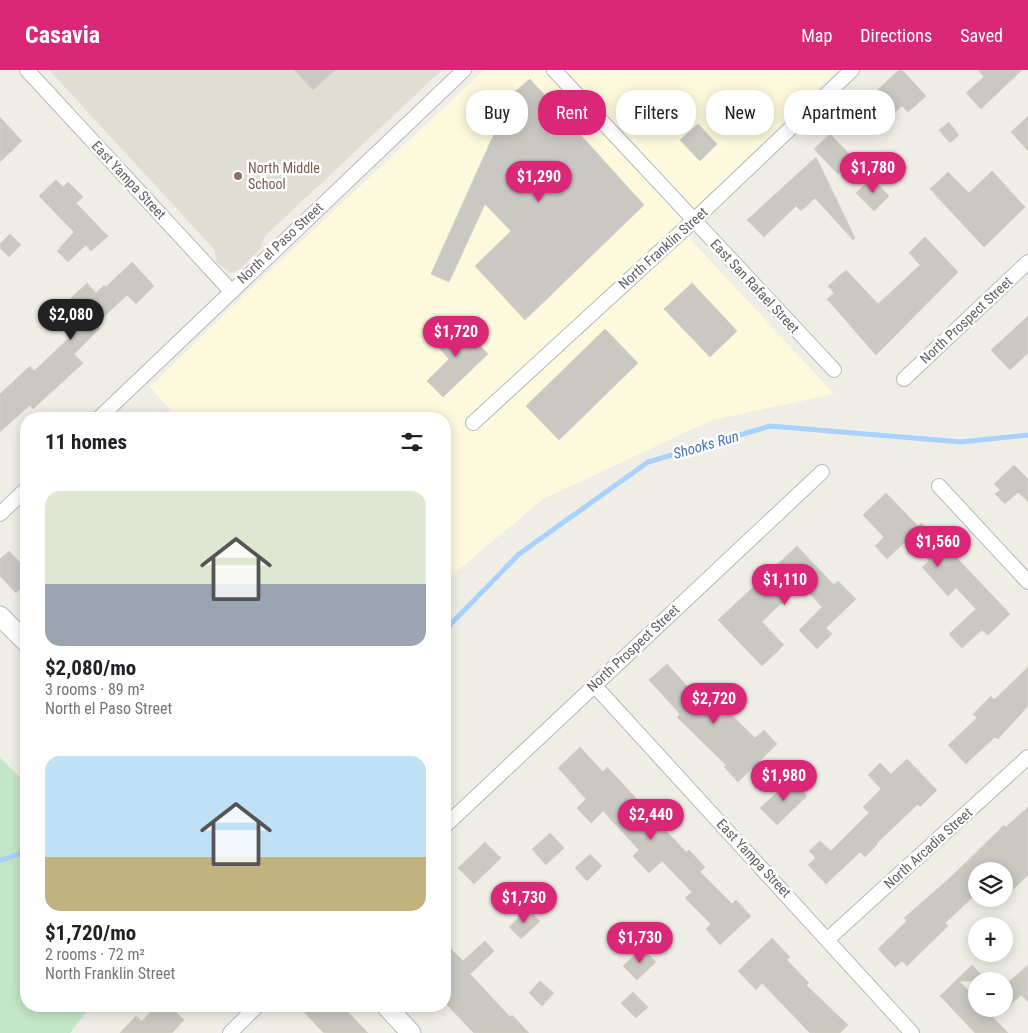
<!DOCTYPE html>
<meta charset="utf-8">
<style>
:root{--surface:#fff;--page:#f2f2f2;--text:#202124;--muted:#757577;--accent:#db2777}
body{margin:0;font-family:"Roboto Condensed",sans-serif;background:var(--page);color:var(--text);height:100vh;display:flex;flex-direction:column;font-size:19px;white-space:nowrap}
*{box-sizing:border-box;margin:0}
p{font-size:16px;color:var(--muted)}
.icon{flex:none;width:28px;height:28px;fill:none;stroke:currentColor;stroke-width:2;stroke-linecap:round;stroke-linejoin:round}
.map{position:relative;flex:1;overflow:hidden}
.drawer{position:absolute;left:20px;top:342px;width:431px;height:600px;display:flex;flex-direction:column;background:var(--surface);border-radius:20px;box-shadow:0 2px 12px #0003}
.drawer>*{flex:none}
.guide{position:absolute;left:466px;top:20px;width:475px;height:45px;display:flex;gap:10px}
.buttons{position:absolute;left:968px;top:792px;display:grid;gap:10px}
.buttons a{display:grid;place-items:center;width:45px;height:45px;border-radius:50%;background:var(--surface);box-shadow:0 2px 12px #0003;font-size:25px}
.price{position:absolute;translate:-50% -42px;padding:0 11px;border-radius:18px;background:var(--accent);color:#fff;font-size:16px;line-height:32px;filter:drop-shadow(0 1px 2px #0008)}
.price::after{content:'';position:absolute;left:50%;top:30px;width:15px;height:11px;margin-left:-8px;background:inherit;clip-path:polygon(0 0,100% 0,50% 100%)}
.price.selected{background:#222;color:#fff}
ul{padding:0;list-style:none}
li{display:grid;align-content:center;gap:10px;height:265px;padding:0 25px}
li span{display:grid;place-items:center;height:155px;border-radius:15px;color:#555}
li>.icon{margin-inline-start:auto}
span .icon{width:90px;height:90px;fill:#fffc;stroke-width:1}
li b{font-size:21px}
h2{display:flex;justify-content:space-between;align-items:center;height:60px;padding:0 25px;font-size:21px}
.tag{padding:0 18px;border-radius:20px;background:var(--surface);box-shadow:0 2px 12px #0003;font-size:18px;line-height:45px}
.tag.selected{background:var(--accent);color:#fff}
header{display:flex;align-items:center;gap:30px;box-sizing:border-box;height:70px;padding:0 25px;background:var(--accent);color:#fff}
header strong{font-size:24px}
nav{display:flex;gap:28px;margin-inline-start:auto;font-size:18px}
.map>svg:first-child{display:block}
</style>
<header>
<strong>Casavia</strong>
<nav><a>Map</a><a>Directions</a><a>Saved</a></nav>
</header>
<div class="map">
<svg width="1028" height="963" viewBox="0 0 1028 963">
<rect width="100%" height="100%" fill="#efeee6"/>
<path fill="#fdf9dd" d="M484 0H838L678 156 834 324 712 350 543 429 445 511V349H178L150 317 245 224Z"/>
<path fill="#dfddd4" d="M49 0H442L266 165 260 179 239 200 231 203 217 193 214 179Z"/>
<path fill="#c3e6c6" d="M0 688 26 713V936H91L70 963H0Z"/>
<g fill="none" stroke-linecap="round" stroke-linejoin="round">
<g stroke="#a8d1fd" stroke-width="5">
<path d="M445 560 519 484 648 392 770 356 961 372 1028 365"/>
<path d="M0 790 26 782"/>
</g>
</g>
<g fill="#cac8c3" stroke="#d4d1c4">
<path d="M294 0H335L313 20Z"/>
<path d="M899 0H902L926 26 908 42 902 36 880 57 860 36Z"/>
<path d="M978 0H1022L981 39 966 23 984 7Z"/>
<path d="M530 9 644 135 525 250 475 196 511 161 485 134 449 212 431 204 512 24Z"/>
<path d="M1028 46V81L1011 62Z"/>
<path d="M0 47 22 71 0 92Z"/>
<path d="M949 52 959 65 950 73 939 60Z"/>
<path d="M698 54 717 74 700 91 680 70Z"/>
<path d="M830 64 854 89 838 104 814 79Z"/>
<path d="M816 87 855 168 853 170 815 128 801 141 796 136 764 167 747 150Z"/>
<path d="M992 101 1025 137 984 177 930 119 948 102 969 123Z"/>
<path d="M872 108 889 126 874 141 856 123Z"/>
<path d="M56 110 63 117 68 112 83 127 76 133 108 166 91 181 86 175 68 192 57 181 74 162 39 126Z"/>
<path d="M10 164 21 175 9 187 0 178V174Z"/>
<path d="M925 167 958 202 876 285 827 229 834 223 828 216 846 200 878 234 920 195 909 183Z"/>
<path d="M132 192 154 216 136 234 127 225 96 254 100 258 74 284 83 293 33 339 30 335 0 362V324L30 296 34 301 70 267 51 247 87 213 96 223 104 215 106 217Z"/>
<path d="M692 213 737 261 710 287 664 239Z"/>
<path d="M1028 246V283L1010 300 991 280Z"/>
<path d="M455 250 488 284 443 327 427 311 449 289 433 271Z"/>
<path d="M605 259 638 293 559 370 526 336Z"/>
<path d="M1014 395 1028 409V432L1018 422 1005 434 995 424 1000 420 994 414Z"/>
<path d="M886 423 918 456 921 453 954 487 955 486 1010 544 988 565 982 560 962 578 949 564 976 539 956 518 948 526 922 497 929 491 908 469 887 489 875 476 884 467 863 445Z"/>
<path d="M797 476 834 515 838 511 856 529 826 558 832 564 817 579 799 560 822 537 801 514 762 552 784 575 762 596 718 550Z"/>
<path d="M9 481 26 499V513L16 523 0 506V489Z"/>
<path d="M667 594 698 628 706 620 755 668 764 660 777 674 738 712 724 697 726 695 677 647 680 644 649 610Z"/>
<path d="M1028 597V636L998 669 995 667 966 694 948 675 977 648 973 644 991 626 994 630Z"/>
<path d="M580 677 603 702 607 697 686 782 689 780 705 797 700 802 732 834 736 830 751 846 720 875 706 859 711 854 685 828 692 822 662 791 649 803 633 786 639 780 603 741 591 753 577 738 586 729 558 698Z"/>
<path d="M907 689 937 720 920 737 918 734 876 774 877 775 865 787 860 782 826 814 808 795 816 788 809 781 820 771 831 781 869 743 863 737 881 719 868 705 880 693 891 704Z"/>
<path d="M792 709 807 726 777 755 760 738Z"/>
<path d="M1028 737V805L1004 828V801H976V824L945 853 948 856 907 896 902 891 895 897 878 879 907 851 904 848 951 807 1004 755 1006 757Z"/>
<path d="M550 763 564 778 546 795 532 779Z"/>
<path d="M485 772 501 788 474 814 458 798Z"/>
<path d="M590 784 602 796 587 811 575 798Z"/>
<path d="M528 839 540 851 521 869 509 857Z"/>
<path d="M772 868 790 887 787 890 809 913 806 915 848 955 840 963H810L762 913 756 920 738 901Z"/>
<path d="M485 871 494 881 470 904 510 947 512 945 529 963H474L445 933V873L463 891Z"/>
<path d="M642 878 656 892 637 910 623 896Z"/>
<path d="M972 895 987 911H959L976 929V939H985L1008 963H975L940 926Z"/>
<path d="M1028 895V932L1021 925 1004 941V916Z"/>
<path d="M540 911 554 923 542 936 529 923Z"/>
<path d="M633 922 648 937 636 948 621 933Z"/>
<path d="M156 936H170L184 950 172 963H120L136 946 142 951Z"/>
<path d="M298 936H342L368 963H324Z"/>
</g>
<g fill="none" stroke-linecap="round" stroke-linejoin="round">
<defs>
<g id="street">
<path d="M27 0 230 220"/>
<path d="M554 0 834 300"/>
<path d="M904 309 1028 192"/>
<path d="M98 349 464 0"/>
<path d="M473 353 693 151 852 0"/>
<path d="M939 416 1028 512"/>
<path d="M0 444 26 419"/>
<path d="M594 615 912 963"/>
<path d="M445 756 822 402"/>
<path d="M828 869 1028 687"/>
<path d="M230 963 257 936"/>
</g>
<g id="secondary">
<path d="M0 546 26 572"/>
<path d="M386 936 411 963"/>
</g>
</defs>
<use href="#street" stroke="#b6b8bc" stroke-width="16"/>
<use href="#secondary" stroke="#b7b9bf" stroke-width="21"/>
<use href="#street" stroke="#fff" stroke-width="14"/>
<use href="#secondary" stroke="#fff" stroke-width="19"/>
</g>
<circle fill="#8d6e63" stroke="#fff" stroke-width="2" cx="238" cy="106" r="5"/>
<g text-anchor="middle" stroke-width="5" stroke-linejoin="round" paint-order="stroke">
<g font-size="14" fill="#785e54" stroke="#fff" text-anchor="start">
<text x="248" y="103">North Middle<tspan x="248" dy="16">School</tspan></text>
</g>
<g font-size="14" fill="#5d6066" stroke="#fff">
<text transform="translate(129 110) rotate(47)" y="5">East Yampa Street</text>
<text transform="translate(280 173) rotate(-43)" y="5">North el Paso Street</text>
<text transform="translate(663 178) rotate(-42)" y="5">North Franklin Street</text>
<text transform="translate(755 216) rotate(47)" y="5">East San Rafael Street</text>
<text transform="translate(966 250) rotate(-43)" y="5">North Prospect Street</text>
<text transform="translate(633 578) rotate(-43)" y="5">North Prospect Street</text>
<text transform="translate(928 778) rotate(-42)" y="5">North Arcadia Street</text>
<text transform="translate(754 788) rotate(47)" y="5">East Yampa Street</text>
</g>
<g font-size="15" font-style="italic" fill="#4775b9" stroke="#fff">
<text transform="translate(706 375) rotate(-16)" y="5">Shooks Run</text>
</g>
</g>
</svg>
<div class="buttons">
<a><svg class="icon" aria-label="layers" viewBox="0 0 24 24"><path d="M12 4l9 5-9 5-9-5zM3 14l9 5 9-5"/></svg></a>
<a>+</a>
<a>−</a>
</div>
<b class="price" style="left:873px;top:124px">$1,780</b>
<b class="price" style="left:539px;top:133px">$1,290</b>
<b class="price selected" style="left:71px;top:271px">$2,080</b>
<b class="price" style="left:456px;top:288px">$1,720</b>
<b class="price" style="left:938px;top:498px">$1,560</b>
<b class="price" style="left:785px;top:536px">$1,110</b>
<b class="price" style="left:714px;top:655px">$2,720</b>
<b class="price" style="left:784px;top:732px">$1,980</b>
<b class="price" style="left:651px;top:771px">$2,440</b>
<b class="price" style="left:524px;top:854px">$1,730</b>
<b class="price" style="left:640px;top:894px">$1,730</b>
<div class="guide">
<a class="tag">Buy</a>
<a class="tag selected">Rent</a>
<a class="tag">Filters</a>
<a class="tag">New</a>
<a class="tag">Apartment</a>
</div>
<section class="drawer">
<h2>11 homes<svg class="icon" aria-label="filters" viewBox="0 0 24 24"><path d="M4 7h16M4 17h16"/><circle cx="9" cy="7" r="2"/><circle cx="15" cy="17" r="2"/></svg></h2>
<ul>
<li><span style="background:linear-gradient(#dfe7d0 60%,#9aa5b1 0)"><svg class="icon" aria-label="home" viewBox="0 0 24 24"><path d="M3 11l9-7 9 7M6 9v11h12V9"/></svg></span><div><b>$2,080/mo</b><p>3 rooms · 89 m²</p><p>North el Paso Street</p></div></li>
<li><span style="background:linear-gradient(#bfe0f5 65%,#c2b280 0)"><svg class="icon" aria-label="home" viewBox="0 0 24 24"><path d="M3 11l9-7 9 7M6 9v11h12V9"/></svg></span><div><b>$1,720/mo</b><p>2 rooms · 72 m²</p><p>North Franklin Street</p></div></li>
</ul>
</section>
</div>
